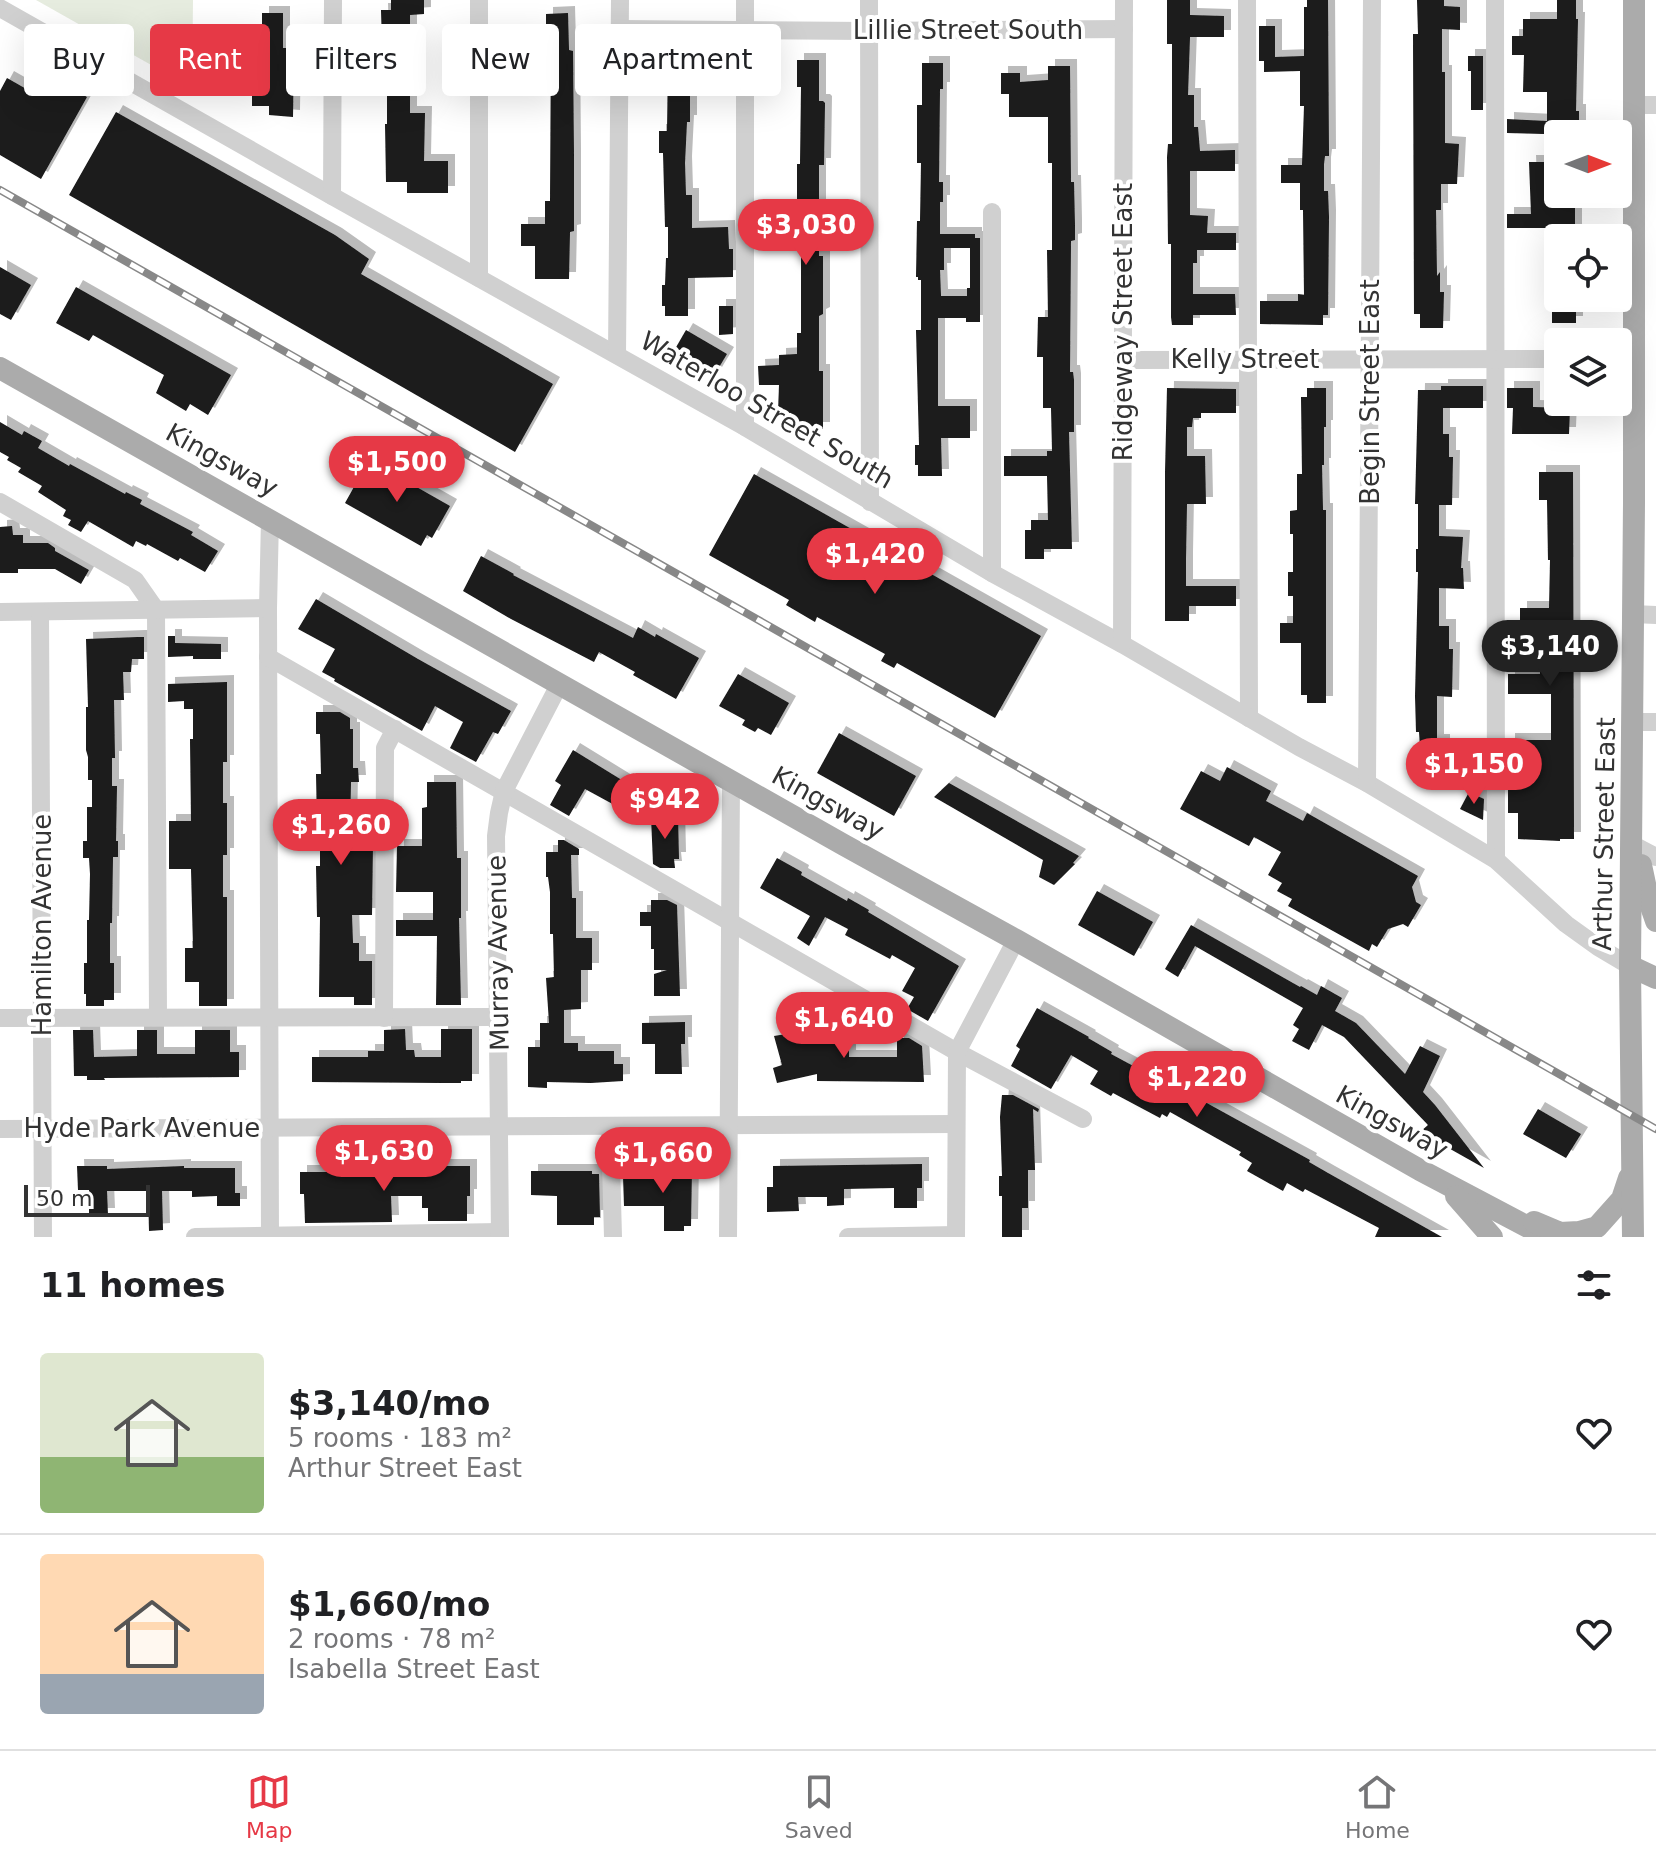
<!DOCTYPE html>
<meta charset="utf-8">
<style>
:root{--surface:#fff;--page:#f6f6f6;--text:#202124;--muted:#757577;--line:#e0e0e0;--accent:#e63946}
body{margin:0;font-family:"DejaVu Sans",sans-serif;background:var(--page);color:var(--text);height:100vh;display:flex;flex-direction:column;font-size:30px;white-space:nowrap}
*{box-sizing:border-box;margin:0}
p{font-size:26px;color:var(--muted)}
.icon{flex:none;width:44px;height:44px;fill:none;stroke:currentColor;stroke-width:2;stroke-linecap:round;stroke-linejoin:round}
.map{position:relative;height:1237px;overflow:hidden}
.drawer{display:flex;flex-direction:column;background:var(--surface);flex:1}
.drawer>*{flex:none}
.guide{position:absolute;left:24px;top:24px;width:800px;height:72px;display:flex;gap:16px}
.needle{width:52px;rotate:90deg}
.tools{position:absolute;left:1544px;top:120px;display:grid;gap:16px}
.tools a{display:grid;place-items:center;width:88px;height:88px;border-radius:8px;background:var(--surface);box-shadow:0 8px 32px #0002;font-size:40px}
.scale{position:absolute;left:24px;bottom:20px;width:126px;box-sizing:border-box;padding-left:8px;border:4px solid #333;border-top:0;font-size:22px;line-height:28px;white-space:nowrap;color:#333;-webkit-text-stroke:6px #fff;paint-order:stroke}
.price{position:absolute;translate:-50% -68px;padding:0 18px;border-radius:28px;background:var(--accent);color:#fff;font-size:26px;line-height:52px;filter:drop-shadow(0 2px 4px #0008)}
.price::after{content:'';position:absolute;left:50%;top:48px;width:24px;height:18px;margin-left:-12px;background:inherit;clip-path:polygon(0 0,100% 0,50% 100%)}
.price.selected{background:#222;color:#fff}
ul{padding:0;list-style:none}
li{display:flex;align-items:center;gap:24px;height:200px;padding:0 40px}
li+li{border-top:2px solid var(--line)}
li span{display:grid;place-items:center;flex:none;width:224px;height:160px;border-radius:8px;color:#555}
li>.icon{margin-inline-start:auto}
span .icon{width:96px;height:96px;fill:#fffc;stroke-width:1}
li b{font-size:34px}
h2{display:flex;justify-content:space-between;align-items:center;height:96px;padding:0 40px;font-size:34px}
.tag{padding:0 28px;border-radius:8px;background:var(--surface);box-shadow:0 8px 32px #0002;font-size:28px;line-height:72px}
.tag.selected{background:var(--accent);color:#fff}
.tabs{display:flex;justify-content:space-around;align-items:center;height:112px;border-top:2px solid var(--line);background:var(--surface);font-size:22px;color:var(--muted)}
.tabs a{display:grid;justify-items:center;gap:4px}
.tabs .selected{color:var(--accent)}
.map>svg:first-child{display:block}
</style>
<div class="map">
<svg width="1656" height="1237" viewBox="0 0 1656 1237">
<defs>
<filter id="shadow"><feDropShadow dx="7" dy="-7" stdDeviation="0" flood-color="#0004"/></filter>
</defs>
<rect width="100%" height="100%" fill="#fff"/>
<path fill="#e6ecdf" d="M36 0H193L192 88Z"/>
<g fill="#1a1a1a" fill-rule="evenodd" filter="url(#shadow)">
<path d="M391 0H424V14L410 15V113H425L424 161H448V193H407V182H386L385 124H387V79H385V65H379V46H382L381 10H391Z"/>
<path d="M1167 0H1190V15L1224 16V37H1190L1188 95H1194V127H1198L1200 151 1235 150V171H1190V215L1208 216 1207 233H1236V250H1197V263H1193V294H1235L1236 315H1193V325H1172L1171 317V244H1168L1167 157 1168 144H1172V44H1167Z"/>
<path d="M1307 0H1328L1329 156H1325L1324 164V191H1328L1329 217 1328 315H1323V325L1260 324V301H1298V294L1304 295 1303 210H1300V183H1281V165H1302L1304 106H1300V71L1264 72V61H1259V26H1275V57L1304 56V7H1307Z"/>
<path d="M1417 0H1444V6L1460 7V30L1442 29V72H1445V143L1459 144 1457 184H1441V210H1436L1437 276 1440 272V292H1444L1443 328H1420V314H1414L1413 34H1418Z"/>
<path d="M1557 0H1576V19H1578L1576 111H1579V132H1558V194H1575V238H1551V228H1507V214H1531L1529 162H1544V134L1507 133V119L1547 121V92H1523L1524 55H1512V36H1523V19H1557Z"/>
<path d="M262 13H283V48H294L293 117 269 115V106H252V86H257V47H262Z"/>
<path d="M568 13 569 50 573 51 574 156V231L570 232 569 279H535V246H521V224H545V201H550L551 33H546V14Z"/>
<path d="M1468 56H1483V110H1471V71H1468Z"/>
<path d="M668 60H690V122H687L685 163 686 195H692V228L728 227 729 249H733V277L688 278V316H665V306H662V285H665L666 258H668V227H665L663 153H659V131H667Z"/>
<path d="M797 60H819V101H823L825 103 824 165H819V256H823V314L819 316V371H823V429H810V424H797V419H791V413L778 412 779 385H759L758 366 779 365V355L797 354V333H801V237H797V164H800L801 87H797Z"/>
<path d="M491 61H519L520 79 491 80Z"/>
<path d="M922 63H943V89H940L939 182H943V202H940V234H975V238H980V322H966V318H938V406H970V438H941L942 476H918V465H915V445H919L916 330H921V280H918V277H916L917 221H920L921 163H917V105H922ZM944 248H970V288H967V296H941L940 270H944Z"/>
<path d="M1048 66H1070L1071 182H1074L1075 226V240L1071 241 1070 372H1073L1074 380V432H1069L1072 549H1044V559H1025V530H1031V520H1048L1047 476H1004V456H1047V451H1052L1051 408H1043V357H1037L1038 317H1048L1047 250H1052V163H1048V117H1009V94H1001V73H1020V82L1048 80Z"/>
<path d="M47 74 87 97 41 179 0 155V91L7 78 35 94Z"/>
<path d="M116 112 335 235 369 259 361 274 553 384 515 452 69 195Z"/>
<path d="M0 267 31 285 11 320 0 314Z"/>
<path d="M76 287 231 375 208 415 190 404 186 411 156 393 164 375 93 335 89 341 56 323Z"/>
<path d="M1552 298H1578V311H1576V323H1552Z"/>
<path d="M719 306H733V334L719 335Z"/>
<path d="M686 330 727 354 715 374 675 349Z"/>
<path d="M1441 386H1483V408H1443V434H1449V457H1453L1452 505H1439V536L1463 537 1461 568H1463L1464 589 1439 588V626H1449V649H1453L1452 697 1437 696V741H1443V779L1422 778 1419 732H1416L1415 696 1418 572H1416V549H1418V504H1415L1418 390H1441Z"/>
<path d="M1167 388 1236 389V413H1201V418H1193L1192 427H1187V456H1205L1206 504H1187L1186 559V586H1236V606H1189V621H1165V472Z"/>
<path d="M1307 388H1326V427H1324V465H1322L1323 510H1326V703H1307V695H1301V643H1280V623H1293V596H1288V572H1293V534H1290V511L1297 510V474H1302L1301 397H1307Z"/>
<path d="M1507 388H1533V407L1570 408 1569 434H1512L1513 408H1507Z"/>
<path d="M0 422 22 435 24 431 42 441 38 448 69 466 70 464 125 494 126 492 142 500 140 504 193 532 191 535 218 551 205 572 180 558 178 561 147 544 146 546 136 541 133 547 88 521 81 532 68 525 71 520 63 516 66 510 38 492 42 486 18 472 21 468 7 460 9 457 0 452Z"/>
<path d="M369 460 450 506 432 538 427 535 421 546 345 503Z"/>
<path d="M1539 472H1573L1574 839H1560V841L1518 839V813H1508V740H1551V694H1508V674H1540V656H1551V623L1520 624V608H1549L1550 560H1548L1547 500H1539Z"/>
<path d="M754 474 1041 636 995 718 897 663 894 668 881 661 885 654 817 617 815 622 786 605 789 600 709 555Z"/>
<path d="M12 526 13 535H23V543H48L55 548V551L89 570 81 584 55 569H18V573H0V527Z"/>
<path d="M481 556 514 574 513 575 633 638 638 627 655 637 656 634 699 658 676 699 633 675 635 672 599 652 594 662 511 619 463 591Z"/>
<path d="M316 599 418 659 511 711 498 734 493 732 476 762 450 748 463 722 435 706 422 731 334 681 335 679 322 672 335 649 298 629Z"/>
<path d="M168 636H175V643L221 644V659H193V656L168 657Z"/>
<path d="M138 637H144V659H132L131 672H123L124 700H114L115 758H112V786H117L116 841H118V857H113L112 923H110V963H114V1000H104V1006H86V994H84V963H87V920H89L90 874 89 858H83V841H87V807H92V780H88V757L86 750V707H88L86 639Z"/>
<path d="M738 674 789 703 771 735 758 728 755 732 742 725 745 720 719 706Z"/>
<path d="M227 682V762H223V803H227V855H223V897H227V1006H199V982H185V948H193L191 869H169V821H191L190 739H193V709H184V701L168 702V684Z"/>
<path d="M316 712H340L350 718V729H353V768H358L359 782H351L350 833H353L352 843H373L372 915H352L353 943H359V961H372V1005H354V997H319L320 917H317L316 866H320V826H317L316 774H321L320 734H316Z"/>
<path d="M839 733 916 776 894 816 817 773Z"/>
<path d="M573 750 625 782 626 780 644 790 631 814 585 789 569 816 550 805 561 785 555 781Z"/>
<path d="M1227 767 1271 791 1266 801 1303 821 1307 813 1418 876 1412 887 1416 902 1421 905 1408 927 1403 924 1388 929 1377 947 1372 944 1369 951 1288 906 1292 899 1277 891 1282 883 1268 875 1281 852 1254 837 1249 846 1180 809 1201 771 1220 781Z"/>
<path d="M427 782H456L457 858H461V918H459L461 1005H436L437 936H396V920H433V892H396L397 846H422V808L427 807Z"/>
<path d="M949 783 1079 856 1073 863 1075 864 1054 885 1039 877 1043 860 934 797Z"/>
<path d="M1469 792 1484 799 1483 820 1460 809Z"/>
<path d="M651 816H678L679 859H674L675 868H660L653 864Z"/>
<path d="M558 840H564L579 849V855H571L572 898H576V938H592V970H581V1009L564 1010V1043H578V1051H614V1064H623V1081L591 1083 547 1082V1088L528 1087V1047H540V1023H549L546 978 554 977 553 934H550V892L548 877H546V852H558Z"/>
<path d="M777 858 802 872 801 875 847 901 848 898 869 910 868 912 959 966 928 1021 907 1009 914 997 902 991 915 968 892 955 890 959 845 935 848 929 825 917 809 946 797 938 810 916 760 888Z"/>
<path d="M1097 891 1153 922 1134 956 1078 925Z"/>
<path d="M651 900H667L677 905 680 996H654V974L667 970H654V949H651V926H640V912H651Z"/>
<path d="M1191 925 1300 987 1301 986 1317 995 1321 986 1342 998 1335 1011 1356 1023 1405 1074 1420 1046 1440 1056 1423 1092 1435 1105 1484 1168 1420 1132 1428 1125 1344 1037 1322 1025 1309 1050 1292 1041 1299 1029 1293 1025 1303 1008 1195 946 1178 977 1165 969Z"/>
<path d="M1037 1008 1089 1037 1088 1038 1112 1052 1111 1054 1137 1068 1139 1063 1167 1079 1165 1080 1310 1160 1309 1162 1328 1173 1442 1237H1375L1379 1228 1305 1189 1303 1192 1287 1183 1283 1191 1247 1171 1252 1163 1239 1155 1241 1152 1170 1112 1167 1117 1162 1114 1160 1118 1113 1093 1111 1096 1090 1084 1098 1071 1071 1055 1051 1089 1023 1073 1011 1066 1020 1049 1016 1046Z"/>
<path d="M685 1022V1044H681L682 1074H655V1044H642V1023Z"/>
<path d="M807 1027H820L821 1043H849V1057H897V1038H909L922 1046 924 1082 817 1081V1074L777 1083 773 1068 782 1065 774 1036 786 1034 787 1033Z"/>
<path d="M405 1029 406 1050H414L415 1057H441V1029H472V1081H461V1083H442L312 1082V1057H368V1051H384V1030Z"/>
<path d="M73 1030H93L94 1057 137 1056V1030H157V1054H195V1030H230V1052H239V1077L104 1078 105 1080H87V1076H74Z"/>
<path d="M1002 1095H1013L1039 1109 1038 1112 1033 1109 1035 1170H1028V1208H1022V1237H1002V1196H999V1176H1002L1000 1117Z"/>
<path d="M1538 1109 1581 1134 1566 1158 1523 1134Z"/>
<path d="M922 1164V1188H917V1208H894V1188L844 1189V1205L827 1206V1197H798L799 1211 767 1212V1187H773V1166Z"/>
<path d="M660 1165V1170L692 1169 691 1226H684V1231H664V1206H624L623 1176H647V1166Z"/>
<path d="M77 1166H107V1169L184 1166V1168H235V1193H240V1206H217V1196L192 1197V1191H162L163 1230 149 1231 148 1191H107L108 1215H89V1190H78Z"/>
<path d="M353 1166H470V1196H467V1221H428V1208H422V1196H391L392 1222 305 1223 304 1194H300V1172H341V1168H353Z"/>
<path d="M531 1171H592V1174H599L600 1217H594V1225H557V1196L531 1195Z"/>
</g>
<g fill="none" stroke-linecap="round" stroke-linejoin="round">
<g stroke="#d0d0d0" stroke-width="18">
<path d="M869 0 870 502"/>
<path d="M1247 0 1249 718"/>
<path d="M1495 0 1496 860"/>
<path d="M0 8 332 196 745 427 992 573 1122 644 1299 747 1367 783 1496 860 1566 924 1598 947 1630 966"/>
<path d="M620 29 869 31 1124 29"/>
<path d="M1633 105H1656"/>
<path d="M332 196 333 0"/>
<path d="M479 278V0"/>
<path d="M617 355 620 0"/>
<path d="M1124 360 1558 359"/>
<path d="M745 427V0"/>
<path d="M0 502 135 580 156 610 158 1017"/>
<path d="M270 519 268 608 270 1237"/>
<path d="M992 573V212"/>
<path d="M0 612 268 608"/>
<path d="M40 612 43 1237"/>
<path d="M1633 614 1656 615"/>
<path d="M1122 644 1124 0"/>
<path d="M268 657 957 1052 1083 1119"/>
<path d="M1633 722H1656"/>
<path d="M1367 783 1372 0"/>
<path d="M1637 847 1656 857"/>
<path d="M0 1018 499 1017"/>
<path d="M384 1018 385 748 395 729"/>
<path d="M610 1126 613 1237"/>
<path d="M0 1129 956 1124"/>
<path d="M195 1237 500 1232"/>
<path d="M500 1237 496 836 499 813 504 791 560 683"/>
<path d="M728 1237 731 781"/>
<path d="M848 1237 956 1235"/>
<path d="M956 1237 957 1052 1016 940"/>
</g>
<g stroke="#ababab" stroke-width="22">
<path d="M0 368 844 845 1016 940 1420 1170 1547 1237"/>
<path d="M1641 865 1648 898 1656 921"/>
<path d="M1630 966 1656 978"/>
<path d="M1456 1196 1492 1237"/>
<path d="M1534 1222 1560 1233 1579 1232 1597 1227 1622 1199 1629 1178"/>
<path d="M1633 1237 1630 966 1634 503V0"/>
</g>
<defs>
<path id="rail" d="M0 190 1656 1129"/>
</defs>
<use href="#rail" stroke="#888" stroke-width="8"/>
<use href="#rail" stroke="#fff" stroke-width="5" stroke-dasharray="15" stroke-linecap="butt"/>
</g>
<g text-anchor="middle" stroke-width="8" stroke-linejoin="round" paint-order="stroke">
<g font-size="26" fill="#333" stroke="#fff">
<text x="968" y="39">Lillie Street South</text>
<text transform="translate(1123 322) rotate(-90)" y="9">Ridgeway Street East</text>
<text x="1245" y="368">Kelly Street</text>
<text transform="translate(1370 392) rotate(-90)" y="9">Begin Street East</text>
<text transform="translate(767 410) rotate(30)" y="9">Waterloo Street South</text>
<text transform="translate(222 460) rotate(29)" y="9">Kingsway</text>
<text transform="translate(828 803) rotate(29)" y="9">Kingsway</text>
<text transform="translate(1604 834) rotate(-89)" y="9">Arthur Street East</text>
<text transform="translate(42 925) rotate(-90)" y="9">Hamilton Avenue</text>
<text transform="translate(498 953) rotate(-91)" y="9">Murray Avenue</text>
<text transform="translate(1392 1122) rotate(29)" y="9">Kingsway</text>
<text x="142" y="1137">Hyde Park Avenue</text>
</g>
</g>
</svg>
<div class="tools">
<a><svg class="needle" viewBox="-14 -14 28 28"><path d="M0-13l5 13h-10z" fill="#e53935"/><path d="M0 13l5-13h-10z" fill="#757577"/></svg></a>
<a><svg class="icon" aria-label="locate" viewBox="0 0 24 24"><circle cx="12" cy="12" r="6"/><path d="M12 2v4M12 18v4M2 12h4M18 12h4"/></svg></a>
<a><svg class="icon" aria-label="layers" viewBox="0 0 24 24"><path d="M12 4l9 5-9 5-9-5zM3 14l9 5 9-5"/></svg></a>
</div>
<div class="scale">50 m</div>
<b class="price" style="left:806px;top:267px">$3,030</b>
<b class="price" style="left:397px;top:504px">$1,500</b>
<b class="price" style="left:875px;top:596px">$1,420</b>
<b class="price selected" style="left:1550px;top:688px">$3,140</b>
<b class="price" style="left:1474px;top:806px">$1,150</b>
<b class="price" style="left:665px;top:841px">$942</b>
<b class="price" style="left:341px;top:867px">$1,260</b>
<b class="price" style="left:844px;top:1060px">$1,640</b>
<b class="price" style="left:1197px;top:1119px">$1,220</b>
<b class="price" style="left:384px;top:1193px">$1,630</b>
<b class="price" style="left:663px;top:1195px">$1,660</b>
<div class="guide">
<a class="tag">Buy</a>
<a class="tag selected">Rent</a>
<a class="tag">Filters</a>
<a class="tag">New</a>
<a class="tag">Apartment</a>
</div>
</div>
<section class="drawer">
<h2>11 homes<svg class="icon" aria-label="filters" viewBox="0 0 24 24"><path d="M4 7h16M4 17h16"/><circle cx="9" cy="7" r="2"/><circle cx="15" cy="17" r="2"/></svg></h2>
<ul>
<li><span style="background:linear-gradient(#dfe7d0 65%,#8fb573 0)"><svg class="icon" aria-label="home" viewBox="0 0 24 24"><path d="M3 11l9-7 9 7M6 9v11h12V9"/></svg></span><div><b>$3,140/mo</b><p>5 rooms · 183 m²</p><p>Arthur Street East</p></div><svg class="icon" aria-label="heart" viewBox="0 0 24 24"><path d="M12 20l-8-8c-3-5 5-10 8-4 3-6 11-1 8 4z"/></svg></li>
<li><span style="background:linear-gradient(#ffd9b3 75%,#9aa5b1 0)"><svg class="icon" aria-label="home" viewBox="0 0 24 24"><path d="M3 11l9-7 9 7M6 9v11h12V9"/></svg></span><div><b>$1,660/mo</b><p>2 rooms · 78 m²</p><p>Isabella Street East</p></div><svg class="icon" aria-label="heart" viewBox="0 0 24 24"><path d="M12 20l-8-8c-3-5 5-10 8-4 3-6 11-1 8 4z"/></svg></li>
</ul>
</section>
<nav class="tabs">
<a class="selected"><svg class="icon" aria-label="map" viewBox="0 0 24 24"><path d="M3 6l6-2 6 2 6-2v14l-6 2-6-2-6 2zM9 4v14M15 6v14"/></svg>Map</a>
<a><svg class="icon" aria-label="saved" viewBox="0 0 24 24"><path d="M7 4h10v16l-5-4-5 4z"/></svg>Saved</a>
<a><svg class="icon" aria-label="home" viewBox="0 0 24 24"><path d="M3 11l9-7 9 7M6 9v11h12V9"/></svg>Home</a>
</nav>
